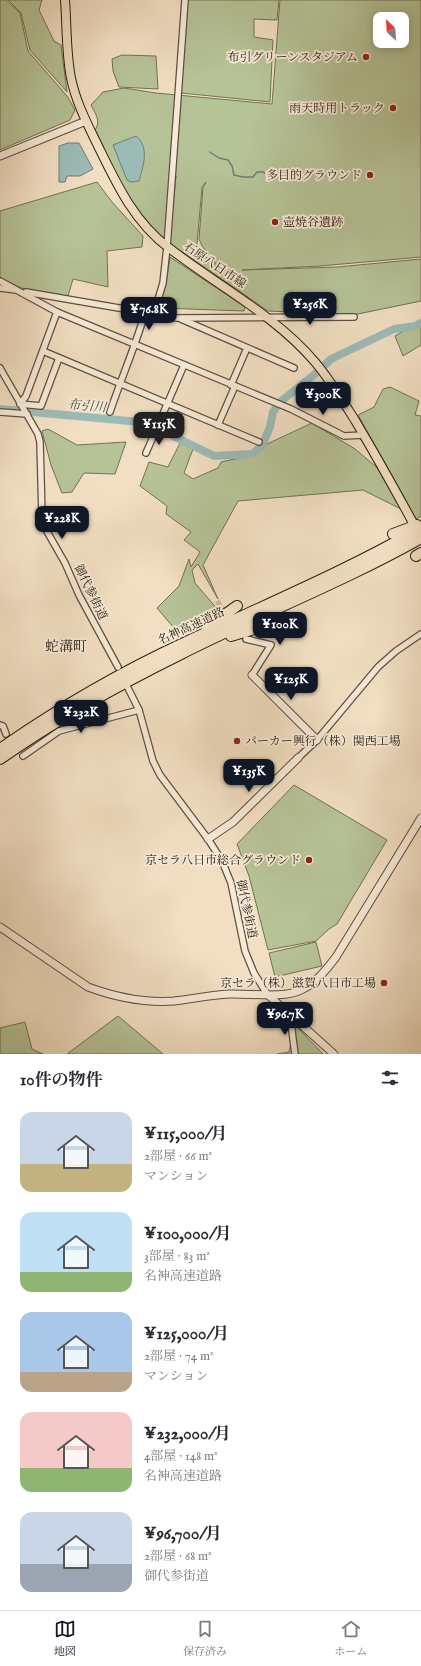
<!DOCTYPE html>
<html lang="ja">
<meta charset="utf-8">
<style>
:root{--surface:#fff;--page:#f7f7f7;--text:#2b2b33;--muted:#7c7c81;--line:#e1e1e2;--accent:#111827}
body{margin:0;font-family:"IM FELL English","Noto Serif JP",serif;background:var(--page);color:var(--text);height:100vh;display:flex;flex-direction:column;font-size:15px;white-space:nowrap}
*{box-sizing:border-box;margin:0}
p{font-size:13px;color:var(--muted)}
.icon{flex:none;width:22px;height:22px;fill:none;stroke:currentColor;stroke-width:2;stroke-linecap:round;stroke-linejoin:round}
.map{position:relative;height:1054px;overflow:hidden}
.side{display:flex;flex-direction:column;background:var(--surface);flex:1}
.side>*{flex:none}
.needle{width:26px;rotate:335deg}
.fabs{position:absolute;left:373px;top:12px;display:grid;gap:8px}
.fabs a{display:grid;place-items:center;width:36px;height:36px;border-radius:8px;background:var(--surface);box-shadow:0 2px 10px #0003;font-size:20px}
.price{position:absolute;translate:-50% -34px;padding:0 9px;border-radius:8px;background:var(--accent);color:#fff;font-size:13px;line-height:26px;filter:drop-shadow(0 1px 2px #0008)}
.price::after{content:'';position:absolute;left:50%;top:24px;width:12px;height:9px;margin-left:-6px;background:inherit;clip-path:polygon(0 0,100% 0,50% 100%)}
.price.active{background:#222;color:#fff}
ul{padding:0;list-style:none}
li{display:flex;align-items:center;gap:12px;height:100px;padding:0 20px}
li span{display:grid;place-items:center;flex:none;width:112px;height:80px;border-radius:12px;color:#555}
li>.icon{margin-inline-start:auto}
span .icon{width:48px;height:48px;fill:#fffc;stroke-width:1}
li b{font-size:17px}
h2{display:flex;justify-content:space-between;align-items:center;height:48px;padding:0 20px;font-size:17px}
.tabs{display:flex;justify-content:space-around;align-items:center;height:56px;border-top:1px solid var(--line);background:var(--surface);font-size:11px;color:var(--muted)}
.tabs a{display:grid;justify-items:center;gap:2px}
.tabs .active{color:var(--accent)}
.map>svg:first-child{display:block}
</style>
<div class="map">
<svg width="421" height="1054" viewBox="0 0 421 1054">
<rect width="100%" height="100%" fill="#f2dfc3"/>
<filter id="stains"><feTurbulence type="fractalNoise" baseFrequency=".005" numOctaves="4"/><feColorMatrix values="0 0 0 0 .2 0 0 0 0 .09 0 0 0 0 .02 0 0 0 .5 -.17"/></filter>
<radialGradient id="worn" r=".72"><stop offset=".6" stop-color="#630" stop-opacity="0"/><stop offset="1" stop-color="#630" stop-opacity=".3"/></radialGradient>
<g fill="#b6c397" stroke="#707254" fill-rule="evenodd">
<path d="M0 0H6L20 13 28 51 67 96 75 110 70 120 0 150Z"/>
<path d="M8 0H42L39 10 54 41 61 45 67 92 30 50 21 13Z"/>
<path d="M187 0H279L277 20 254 19V37L273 40 270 102 181 93Z"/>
<path d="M280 0H421V257L320 266 242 270 337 267 421 259V301L353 315 268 311 181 251 169 245 176 176 166 241C131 213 114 170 95 130 101 121 96 115 91 105L103 92 124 88 156 93 272 104ZM380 19H402V41H380ZM206 182 203 188 199 239 202 246 219 268 205 256 197 244 202 187Z"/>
<path d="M122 55 156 56 158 89 119 87 113 71 112 59Z"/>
<path d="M97 182 112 202 143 236 142 247 107 251 108 287 73 279 68 296 21 288 0 278V211Z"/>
<path d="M170 257 245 307 244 311 162 308 159 304 166 284Z"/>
<path d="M421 321V345L403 356 395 336Z"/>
<path d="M390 387 419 401 415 415 421 416V516L416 519 358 415 374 407 383 389Z"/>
<path d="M312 423 355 449 380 470 401 509 363 490 238 501 203 565 218 599 198 564 192 570 195 583 219 611 174 628 157 608 179 586 189 559 191 567 200 552 184 540 191 532 166 514 167 506 140 486 149 462 168 467 180 443 193 449 184 473 193 479 218 468 221 462 258 454 267 444Z"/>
<path d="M48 429 77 445 126 442 115 474 84 473 72 492 62 493 51 465 42 431Z"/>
<path d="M294 785 387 840 337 924 329 929 316 941 268 950 249 876 237 844Z"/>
<path d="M316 942 322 966 275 977 269 953Z"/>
<path d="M118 1016 163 1054H67Z"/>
<path d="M25 1022 32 1049 43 1054H0V1028Z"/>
<path d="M295 1025 323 1054H277L289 1052Z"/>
</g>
<g fill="#9cbcb8" stroke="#6e7e75">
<path d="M136 136C150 147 143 167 139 181L131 182 127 180 113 145Z"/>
<path d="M68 143H79L93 169 80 176H67L65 182H59V146Z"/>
</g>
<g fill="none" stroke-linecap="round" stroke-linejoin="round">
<path stroke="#6e7e75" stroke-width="1.5" d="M210 152 219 158 228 160 232 166 234 175 243 177H253L257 172H263L272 177 284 173"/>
<path stroke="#9cbcb8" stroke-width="8" d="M0 409 140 422 151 425 214 456 252 454 262 446 270 427 273 412 280 402 315 374 331 359 394 329 415 326 421 323"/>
<path stroke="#cab99f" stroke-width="5.5" stroke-dasharray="5.5 3" stroke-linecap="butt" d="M217 601 227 615"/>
<defs>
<g id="minor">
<path d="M0 281 57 312 291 409 344 436 363 435"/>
<path d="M0 288 16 290"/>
<path d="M26 292 177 318 354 317"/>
<path d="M57 312 26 396 20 404 41 406 59 358"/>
<path d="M154 313 163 283 167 247 185 0"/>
<path d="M181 319 294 368"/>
<path d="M43 351 259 442"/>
<path d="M0 368 38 434 40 442 42 516 45 528 65 563 79 595 118 667"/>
<path d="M231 385 247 348"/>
<path d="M0 412 27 414"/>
<path d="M110 412C121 379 135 347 145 313"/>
<path d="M218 425 235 386"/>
<path d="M146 453 184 365"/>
<path d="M246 639 271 645 252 675"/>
<path d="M128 688 139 710 153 761 160 775 208 839 222 861 231 883 245 951 254 973 267 994"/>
<path d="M0 725 3 726 6 734"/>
<path d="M23 756 59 731 139 710"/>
<path d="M298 758 317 740 378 667 396 651 421 634"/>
<path d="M290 1016 295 1054"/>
</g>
<g id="tertiary">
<path d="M0 156 86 121"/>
<path d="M252 675 317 740"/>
<path d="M208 839 233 822 298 758"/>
<path d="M0 927 88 987C115 997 146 1003 174 1001 193 999 210 995 229 994 250 993 283 999 301 990 316 983 326 970 336 957L421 818"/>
<path d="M267 994 334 1054"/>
</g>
<path id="primary" d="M65 0C67 26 66 53 71 78 76 103 88 125 99 148 117 185 135 223 169 248 218 286 275 315 315 362 331 381 343 401 356 422 375 454 394 488 412 521"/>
<g id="motorway">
<path d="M393 534 417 525"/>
<path d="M416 556 421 553"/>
<path d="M206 626 223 616 237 606"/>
<path d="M231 636 281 621"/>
<path d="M0 749C59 708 121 672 186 642 265 605 346 571 421 528"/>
<path d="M0 759C57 719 118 685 181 654 260 614 343 582 421 538"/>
</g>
</defs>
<use href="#minor" stroke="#5c503e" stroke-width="8"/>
<use href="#tertiary" stroke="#5c503e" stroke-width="9"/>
<use href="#primary" stroke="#2a2011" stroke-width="10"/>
<use href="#motorway" stroke="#2a2011" stroke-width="12"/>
<use href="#minor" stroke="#f7ead8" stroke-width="5.5"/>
<use href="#tertiary" stroke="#f7ead8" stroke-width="7"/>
<use href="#primary" stroke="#f2dfc3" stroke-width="8"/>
<use href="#motorway" stroke="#f2dfc3" stroke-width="10"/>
</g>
<g fill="#8f2418" stroke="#f7ead8" stroke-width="1.5">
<circle cx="366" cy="57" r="4"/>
<circle cx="393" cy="108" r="4"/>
<circle cx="370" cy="175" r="4"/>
<circle cx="275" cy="222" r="4"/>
<circle cx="237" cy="741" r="4"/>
<circle cx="309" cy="860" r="4"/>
<circle cx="384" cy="983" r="4"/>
</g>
<g text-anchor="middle" stroke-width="3.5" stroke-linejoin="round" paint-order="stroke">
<g font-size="12" fill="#2a2011" stroke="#f7ead8" text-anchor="end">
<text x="358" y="61">布引グリーンスタジアム</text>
<text x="385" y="112">雨天時用トラック</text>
<text x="362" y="179">多目的グラウンド</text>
<text x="283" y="226" text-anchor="start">壺焼谷遺跡</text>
<text x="245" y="745" text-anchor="start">パーカー興行（株）関西工場</text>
<text x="301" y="864">京セラ八日市総合グラウンド</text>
<text x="376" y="987">京セラ（株）滋賀八日市工場</text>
</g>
<g font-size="12" fill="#2a2011" stroke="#f7ead8">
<text transform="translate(215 265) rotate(34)" y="4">石原八日市線</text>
<text transform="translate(91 592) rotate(64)" y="4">御代参街道</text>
<text transform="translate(191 626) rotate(-25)" y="4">名神高速道路</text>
<text transform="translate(247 909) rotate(78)" y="4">御代参街道</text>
</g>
<g font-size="13" font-style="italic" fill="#4c4f43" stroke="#f7ead8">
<text transform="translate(87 405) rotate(5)" y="5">布引川</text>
</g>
<g font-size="14" fill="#2a2011" stroke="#f7ead8">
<text x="66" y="651">蛇溝町</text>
</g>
</g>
<rect width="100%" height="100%" filter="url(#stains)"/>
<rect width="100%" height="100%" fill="url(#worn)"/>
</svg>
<div class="fabs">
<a><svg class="needle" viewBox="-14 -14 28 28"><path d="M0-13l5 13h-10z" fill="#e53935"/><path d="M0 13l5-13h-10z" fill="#7c7c81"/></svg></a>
</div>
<b class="price" style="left:310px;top:326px">¥256K</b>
<b class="price" style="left:149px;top:331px">¥76.8K</b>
<b class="price" style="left:323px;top:416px">¥300K</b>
<b class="price active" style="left:159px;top:446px">¥115K</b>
<b class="price" style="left:62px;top:540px">¥228K</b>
<b class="price" style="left:280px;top:646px">¥100K</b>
<b class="price" style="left:291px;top:701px">¥125K</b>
<b class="price" style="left:81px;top:734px">¥232K</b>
<b class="price" style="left:249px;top:793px">¥135K</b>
<b class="price" style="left:285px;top:1036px">¥96.7K</b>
</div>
<section class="side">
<h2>10件の物件<svg class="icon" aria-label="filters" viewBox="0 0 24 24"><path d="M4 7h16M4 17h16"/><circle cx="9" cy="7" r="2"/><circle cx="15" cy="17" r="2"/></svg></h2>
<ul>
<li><span style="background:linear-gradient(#c9d6e8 65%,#c2b280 0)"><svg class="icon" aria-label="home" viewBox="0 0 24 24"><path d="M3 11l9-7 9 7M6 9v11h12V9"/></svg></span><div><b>¥115,000/月</b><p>2部屋 · 66 m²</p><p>マンション</p></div></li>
<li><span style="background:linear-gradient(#bfe0f5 75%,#8fb573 0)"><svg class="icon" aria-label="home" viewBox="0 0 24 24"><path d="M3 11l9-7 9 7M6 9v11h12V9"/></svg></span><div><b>¥100,000/月</b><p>3部屋 · 83 m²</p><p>名神高速道路</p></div></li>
<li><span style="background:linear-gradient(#a9c7e8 75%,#b9a48a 0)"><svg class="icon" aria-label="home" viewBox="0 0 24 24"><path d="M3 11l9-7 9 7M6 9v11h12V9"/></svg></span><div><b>¥125,000/月</b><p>2部屋 · 74 m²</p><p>マンション</p></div></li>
<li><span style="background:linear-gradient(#f6c9c9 70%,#8fb573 0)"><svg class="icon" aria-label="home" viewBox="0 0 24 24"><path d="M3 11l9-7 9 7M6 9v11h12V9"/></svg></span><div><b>¥232,000/月</b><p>4部屋 · 148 m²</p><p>名神高速道路</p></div></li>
<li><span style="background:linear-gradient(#c9d6e8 65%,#9aa5b1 0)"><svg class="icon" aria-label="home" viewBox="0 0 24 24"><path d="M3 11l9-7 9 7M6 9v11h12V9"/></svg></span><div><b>¥96,700/月</b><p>2部屋 · 68 m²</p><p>御代参街道</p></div></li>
</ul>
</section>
<nav class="tabs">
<a class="active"><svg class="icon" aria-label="map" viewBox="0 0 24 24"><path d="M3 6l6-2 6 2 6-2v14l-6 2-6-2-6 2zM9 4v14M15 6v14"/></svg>地図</a>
<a><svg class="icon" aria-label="saved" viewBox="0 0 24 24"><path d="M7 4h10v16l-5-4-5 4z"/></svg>保存済み</a>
<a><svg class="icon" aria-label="home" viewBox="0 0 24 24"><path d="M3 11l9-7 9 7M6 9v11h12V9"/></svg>ホーム</a>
</nav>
